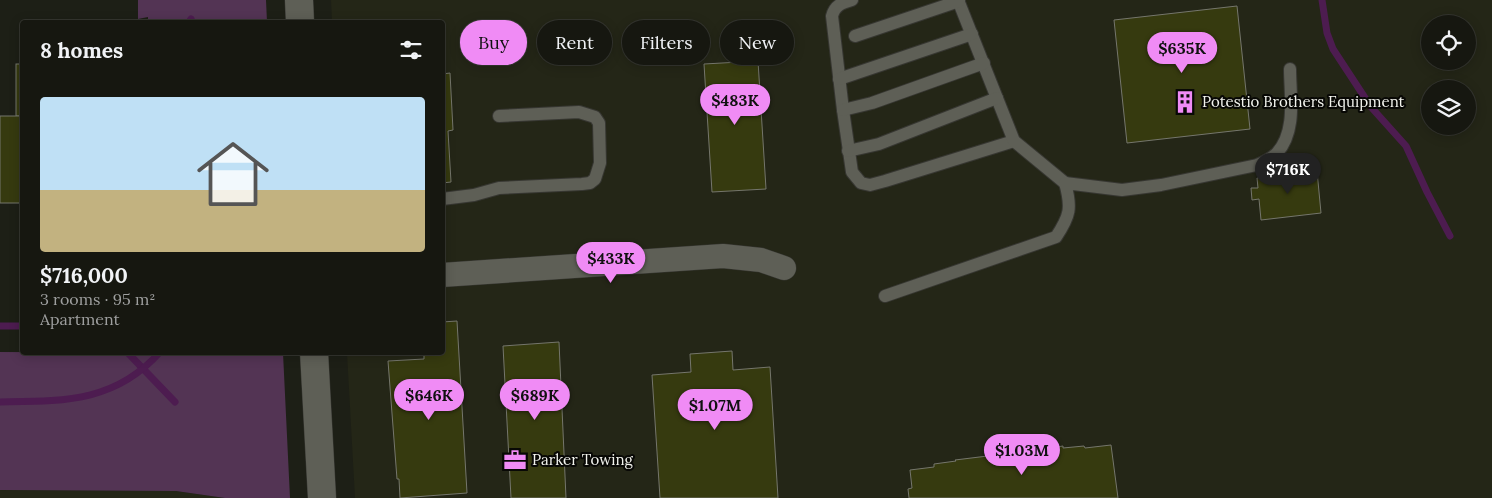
<!DOCTYPE html>
<meta charset="utf-8">
<style>
:root{--surface:#161710;--page:#1f2019;--text:#f1f3f6;--muted:#9e9f9f;--line:#353630;--accent:#f08bf5}
body{margin:0;font-family:Lora,serif;background:var(--page);color:var(--text);height:100vh;display:flex;flex-direction:column;font-size:19px;white-space:nowrap}
*{box-sizing:border-box;margin:0}
p{font-size:16px;color:var(--muted)}
.icon{flex:none;width:28px;height:28px;fill:none;stroke:currentColor;stroke-width:2;stroke-linecap:round;stroke-linejoin:round}
.map{position:relative;flex:1;overflow:hidden}
.details{position:absolute;left:20px;top:20px;width:425px;height:335px;display:flex;flex-direction:column;background:var(--surface);border-radius:5px;box-shadow:0 2px 12px #0003,0 0 0 1px var(--line)}
.details>*{flex:none}
.guide{position:absolute;left:460px;top:20px;width:475px;height:45px;display:flex;gap:10px}
.controls{position:absolute;left:1421px;top:15px;display:grid;gap:10px}
.controls a{display:grid;place-items:center;width:55px;height:55px;border-radius:50%;background:var(--surface);box-shadow:0 2px 12px #0003,0 0 0 1px var(--line);font-size:25px}
.price{position:absolute;translate:-50% -42px;padding:0 11px;border-radius:18px;background:var(--accent);color:#111;font-size:16px;line-height:32px;filter:drop-shadow(0 1px 2px #0008)}
.price::after{content:'';position:absolute;left:50%;top:30px;width:15px;height:11px;margin-left:-8px;background:inherit;clip-path:polygon(0 0,100% 0,50% 100%)}
.price.selected{background:#222;color:#fff}
ul{padding:0;list-style:none}
li{display:grid;align-content:center;gap:10px;height:265px;padding:0 20px}
li+li{border-top:1px solid var(--line)}
li span{display:grid;place-items:center;height:155px;border-radius:5px;color:#555}
li>.icon{margin-inline-start:auto}
span .icon{width:90px;height:90px;fill:#fffc;stroke-width:1}
li b{font-size:21px}
h2{display:flex;justify-content:space-between;align-items:center;height:60px;padding:0 20px;font-size:21px}
.chip{padding:0 18px;border-radius:22px;background:var(--surface);box-shadow:0 2px 12px #0003,0 0 0 1px var(--line);font-size:18px;line-height:45px}
.chip.selected{background:var(--accent);color:#111}
.map>svg:first-child{display:block}
</style>
<div class="map">
<svg width="1492" height="498" viewBox="0 0 1492 498">
<rect width="100%" height="100%" fill="#1d1f16"/>
<g fill="#242617" fill-rule="evenodd">
<path d="M331 0H1492V498H355L347 353 442 352V22H332ZM1430 24H1468V61H1430ZM1430 89H1468V126H1430Z"/>
<path d="M0 490 176 491 225 498H0Z"/>
</g>
<g fill="#533454">
<path d="M138 0H266L267 22H148V17L138 19Z"/>
<path d="M0 352 283 353 290 498H225L176 491 0 490Z"/>
</g>
<g fill="none" stroke-linecap="round" stroke-linejoin="round">
<g stroke="#4d1c50" stroke-width="7">
<path d="M1322 0 1327 33 1333 49 1371 107 1406 146 1427 192 1450 236"/>
<path d="M189 22 191 19"/>
<path d="M0 326H22"/>
<path d="M127 352 175 402"/>
<path d="M0 402C62 401 115 403 160 352"/>
</g>
</g>
<g fill="#363a0f" stroke="#75766c">
<path d="M1237 6 1250 129 1127 143 1114 20Z"/>
<path d="M758 61 766 189 712 192 704 64Z"/>
<rect x="16" y="64" width="6" height="52"/>
<path d="M450 73 453 130 448 131 451 182 442 183V74Z"/>
<rect x="0" y="116" width="22" height="87"/>
<path d="M1317 171 1321 213 1261 220 1259 199 1252 200 1251 188H1258L1257 178Z"/>
<path d="M457 321 467 493 400 498 399 479H397L388 361 424 359V352H442V322Z"/>
<path d="M559 342 566 498H511L503 346Z"/>
<path d="M732 351 733 370 770 367 778 498H660L652 375 691 372 690 354Z"/>
<path d="M1111 445 1118 498H909L908 489 912 488 910 470 934 467V464L956 461 955 460 1012 453V454L1063 446V448L1084 446 1085 448Z"/>
</g>
<g fill="none" stroke-linecap="round" stroke-linejoin="round">
<defs>
<g id="lane">
<path d="M852 0C842 3 835 5 832 16L843 110 852 172 861 183 870 185 885 181 1014 141"/>
<path d="M958 0 1014 141 1065 183"/>
<path d="M855 36 959 1"/>
<path d="M839 79 972 34"/>
<path d="M843 110 872 103 984 63"/>
<path d="M848 151 879 144 997 98"/>
<path d="M442 199 474 195 499 188 582 184 590 183 595 179 600 163 599 123 595 117 579 112 499 116"/>
<path d="M885 296 1056 237C1070 216 1072 208 1065 183L1122 190 1161 185 1257 165C1264 162 1272 158 1277 153 1297 131 1290 95 1290 69"/>
</g>
<path id="street" d="M442 275 723 256 761 260 784 268"/>
<g id="secondary">
<path d="M299 0 300 22"/>
<path d="M314 352 322 498"/>
</g>
</defs>
<use href="#lane" stroke="#373732" stroke-width="14"/>
<use href="#street" stroke="#373732" stroke-width="25"/>
<use href="#secondary" stroke="#373732" stroke-width="29"/>
<use href="#lane" stroke="#5e5f56" stroke-width="12"/>
<use href="#street" stroke="#5e5f56" stroke-width="24"/>
<use href="#secondary" stroke="#5e5f56" stroke-width="28"/>
</g>
<defs>
<symbol id="building-bare" viewBox="-9 -9 18 18"><path d="M-4-6H4V6H1V3H-1V6H-4ZM-2.5-4.3h1.7v1.8h-1.7ZM.8-4.3h1.7v1.8H.8ZM-2.5-1h1.7V.8h-1.7ZM.8-1h1.7V.8H.8Z" fill="#f08bf5" stroke="#080805" stroke-width="2.5" paint-order="stroke"/></symbol>
<symbol id="office-bare" viewBox="-9 -9 18 18"><path d="M-6-3h4V-5.5h4V-3h4V5H-6ZM-1-4.5V-3h2v-1.5ZM-6 0V1H6V0Z" fill="#f08bf5" stroke="#080805" stroke-width="2.5" paint-order="stroke"/></symbol>
</defs>
<g fill-rule="evenodd">
<use href="#building-bare" x="1169" y="86" width="32" height="32"/>
<use href="#office-bare" x="499" y="444" width="32" height="32"/>
</g>
<g text-anchor="middle" stroke-width="4" stroke-linejoin="round" paint-order="stroke">
<g font-size="15" fill="#f3f4ee" stroke="#080805" text-anchor="start">
<text x="1202" y="107">Potestio Brothers Equipment</text>
<text x="532" y="465">Parker Towing</text>
</g>
</g>
</svg>
<div class="controls">
<a><svg class="icon" aria-label="locate" viewBox="0 0 24 24"><circle cx="12" cy="12" r="6"/><path d="M12 2v4M12 18v4M2 12h4M18 12h4"/></svg></a>
<a><svg class="icon" aria-label="layers" viewBox="0 0 24 24"><path d="M12 4l9 5-9 5-9-5zM3 14l9 5 9-5"/></svg></a>
</div>
<b class="price" style="left:1182px;top:74px">$635K</b>
<b class="price" style="left:735px;top:126px">$483K</b>
<b class="price selected" style="left:1288px;top:195px">$716K</b>
<b class="price" style="left:611px;top:284px">$433K</b>
<b class="price" style="left:429px;top:421px">$646K</b>
<b class="price" style="left:535px;top:421px">$689K</b>
<b class="price" style="left:715px;top:431px">$1.07M</b>
<b class="price" style="left:1022px;top:476px">$1.03M</b>
<div class="guide">
<a class="chip selected">Buy</a>
<a class="chip">Rent</a>
<a class="chip">Filters</a>
<a class="chip">New</a>
</div>
<section class="details">
<h2>8 homes<svg class="icon" aria-label="filters" viewBox="0 0 24 24"><path d="M4 7h16M4 17h16"/><circle cx="9" cy="7" r="2"/><circle cx="15" cy="17" r="2"/></svg></h2>
<ul>
<li><span style="background:linear-gradient(#bfe0f5 60%,#c2b280 0)"><svg class="icon" aria-label="home" viewBox="0 0 24 24"><path d="M3 11l9-7 9 7M6 9v11h12V9"/></svg></span><div><b>$716,000</b><p>3 rooms · 95 m²</p><p>Apartment</p></div></li>
</ul>
</section>
</div>
